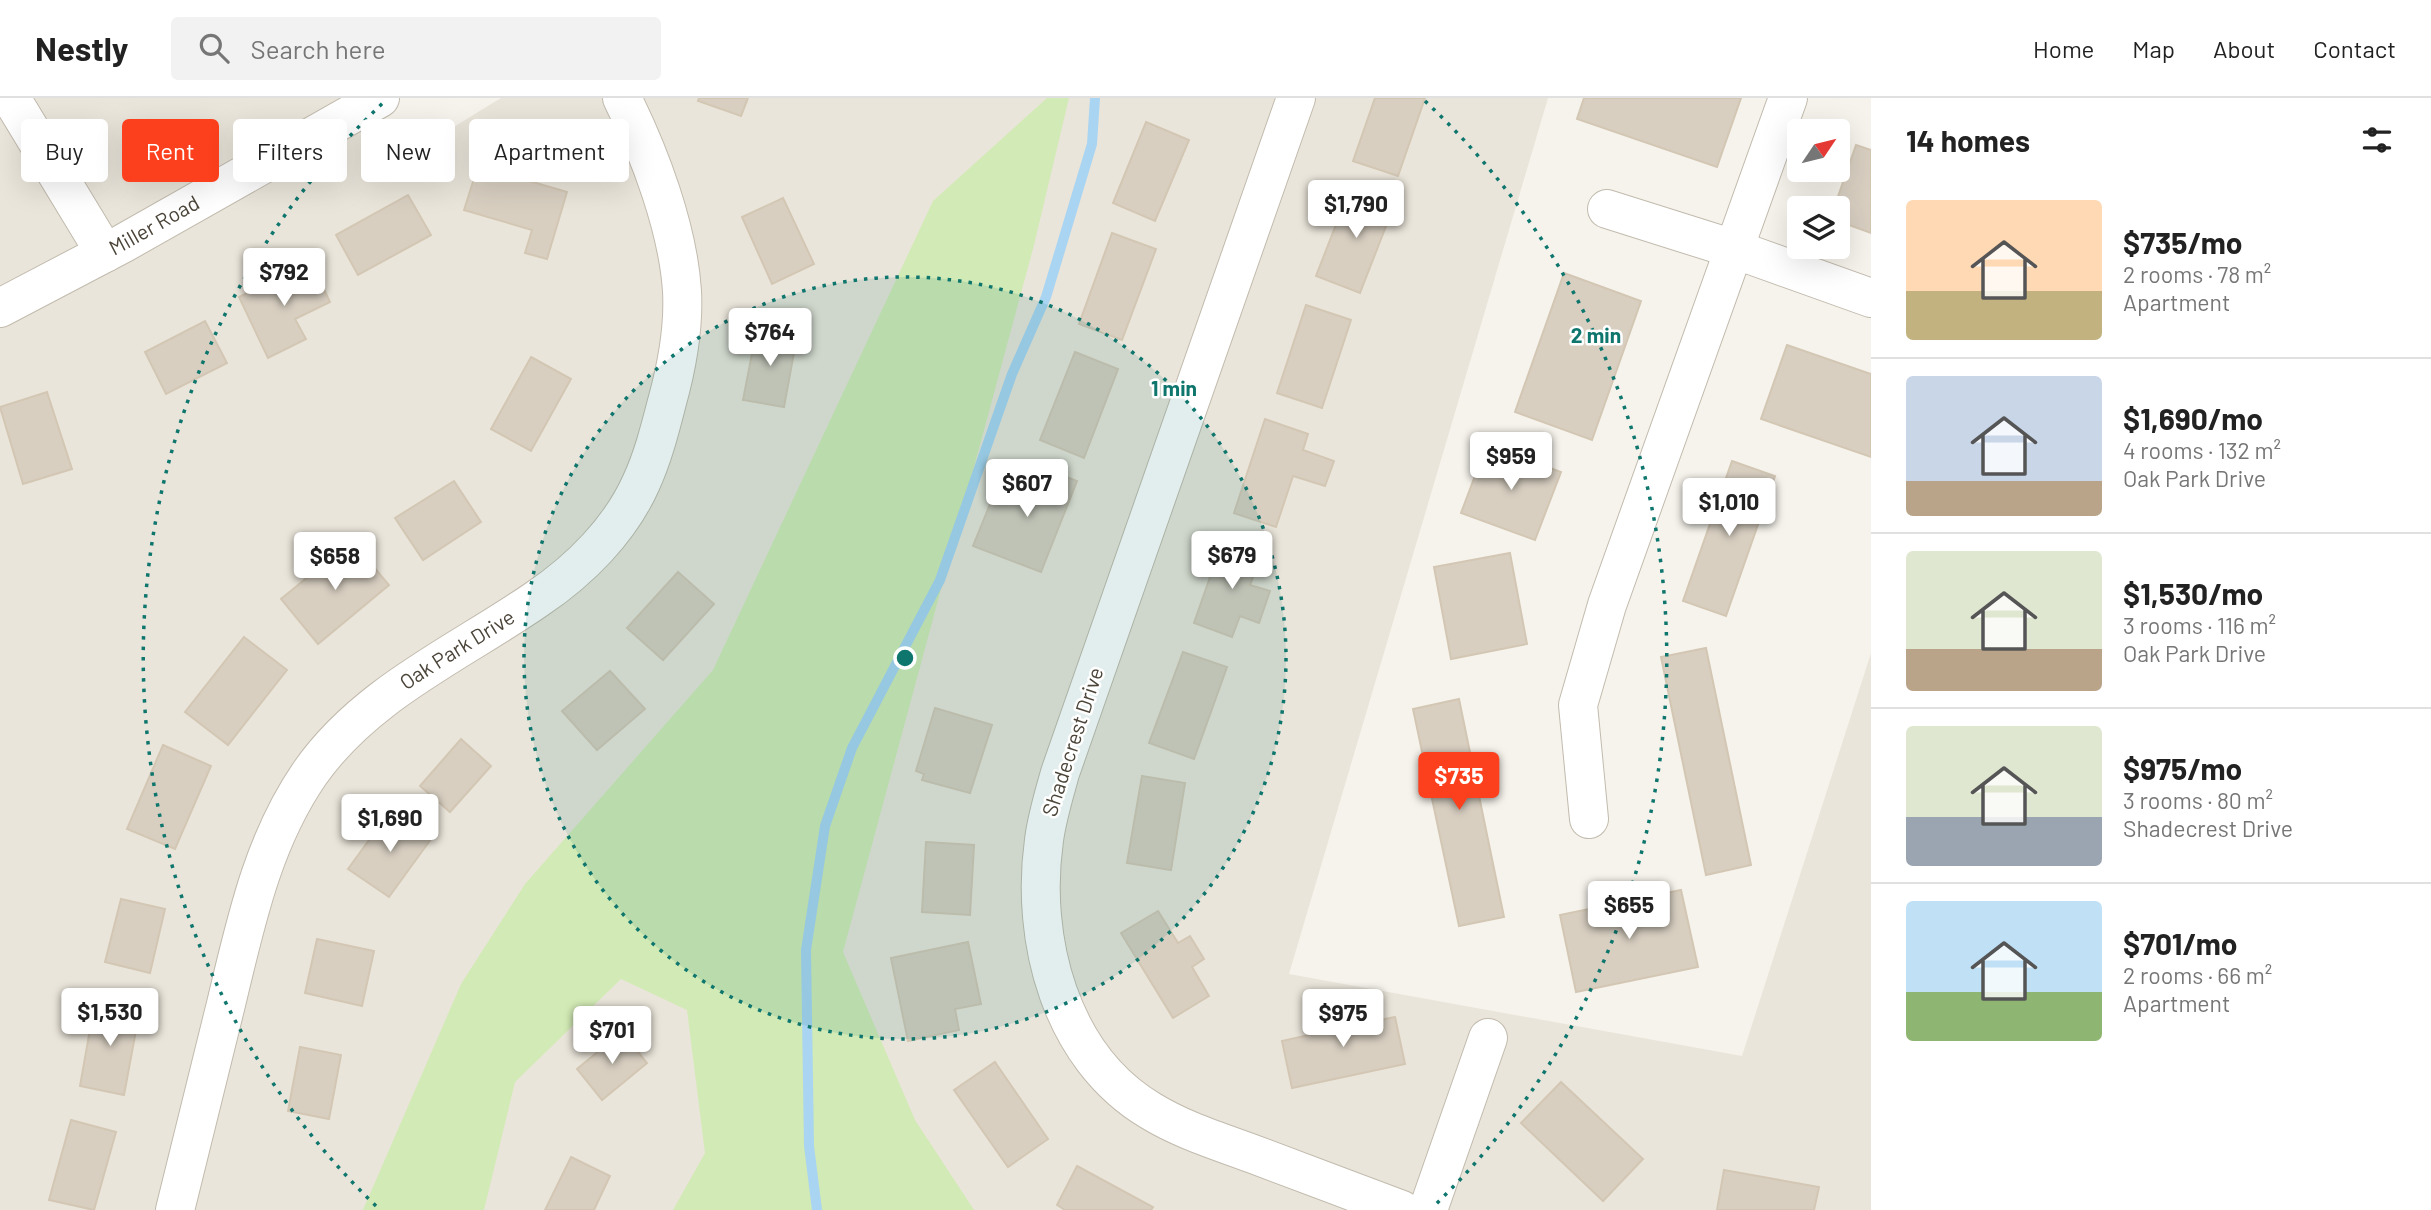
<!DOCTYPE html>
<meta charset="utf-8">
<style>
:root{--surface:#fff;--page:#f2f2f2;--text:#222;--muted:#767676;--line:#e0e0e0;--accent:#fc3f1d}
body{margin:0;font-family:Barlow,sans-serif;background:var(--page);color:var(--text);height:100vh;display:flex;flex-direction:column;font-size:26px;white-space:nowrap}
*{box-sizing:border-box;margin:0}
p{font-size:23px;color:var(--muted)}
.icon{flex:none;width:38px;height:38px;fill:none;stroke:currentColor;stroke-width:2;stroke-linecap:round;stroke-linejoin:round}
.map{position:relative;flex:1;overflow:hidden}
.drawer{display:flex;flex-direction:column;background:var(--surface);width:560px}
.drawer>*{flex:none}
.banner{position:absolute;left:21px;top:21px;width:665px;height:63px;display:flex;gap:14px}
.needle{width:46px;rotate:55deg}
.fabs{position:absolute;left:1787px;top:21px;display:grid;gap:14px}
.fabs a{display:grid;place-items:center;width:63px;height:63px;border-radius:7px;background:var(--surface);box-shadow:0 7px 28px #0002;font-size:35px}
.price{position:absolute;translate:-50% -60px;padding:0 16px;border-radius:7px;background:#fff;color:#222;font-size:23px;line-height:46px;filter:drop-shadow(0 2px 4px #0008)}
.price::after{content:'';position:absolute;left:50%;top:42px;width:21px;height:16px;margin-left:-10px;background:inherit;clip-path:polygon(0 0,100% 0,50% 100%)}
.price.active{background:var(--accent);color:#fff}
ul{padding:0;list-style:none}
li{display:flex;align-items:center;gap:21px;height:175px;padding:0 35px}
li+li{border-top:2px solid var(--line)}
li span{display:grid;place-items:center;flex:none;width:196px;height:140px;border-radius:7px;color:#555}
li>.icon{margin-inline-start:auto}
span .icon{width:84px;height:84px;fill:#fffc;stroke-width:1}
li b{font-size:30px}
h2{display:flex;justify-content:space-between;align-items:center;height:84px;padding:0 35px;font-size:30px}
.pill{padding:0 24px;border-radius:7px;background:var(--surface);box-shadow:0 7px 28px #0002;font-size:24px;line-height:63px}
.pill.active{background:var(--accent);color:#fff}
header{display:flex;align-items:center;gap:42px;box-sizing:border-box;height:98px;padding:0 35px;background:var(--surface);border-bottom:2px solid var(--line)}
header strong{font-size:33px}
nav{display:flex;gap:38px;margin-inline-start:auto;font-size:24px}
.search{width:490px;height:63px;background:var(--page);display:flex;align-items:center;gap:18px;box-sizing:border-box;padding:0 24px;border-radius:7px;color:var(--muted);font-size:26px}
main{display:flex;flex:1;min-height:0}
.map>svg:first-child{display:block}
</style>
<header>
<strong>Nestly</strong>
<div class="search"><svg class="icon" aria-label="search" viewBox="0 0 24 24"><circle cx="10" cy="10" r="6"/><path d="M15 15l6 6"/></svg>Search here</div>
<nav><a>Home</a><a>Map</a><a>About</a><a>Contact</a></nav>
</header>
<main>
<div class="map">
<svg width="1871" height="1112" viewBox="0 0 1871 1112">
<rect width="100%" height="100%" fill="#f6f3ec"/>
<path fill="#eae5da" d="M0 0H362L403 60 501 0H1548L1289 876 1742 958 1871 555V1112H0Z"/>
<path fill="#d2eab5" d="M1047 0H1069L1034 147 843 854 915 1022 974 1112H673L705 1055 687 912 621 881 515 984 484 1112H363L461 886 525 786 713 572 933 103Z"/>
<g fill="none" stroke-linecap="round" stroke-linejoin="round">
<path stroke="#a9d4f2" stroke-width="10" d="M817 1112 809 1048 806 852 825 728 852 650 940 482 1012 276 1046 199 1092 46 1095 0"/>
</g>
<g fill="#d8cfc1" stroke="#d3c7b4" stroke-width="2">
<path d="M699 0H748L741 18 698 3Z"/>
<path d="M1375 0H1425L1398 78 1353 63Z"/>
<path d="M1584 0H1741L1717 69 1577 21Z"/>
<path d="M1146 24 1189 42 1155 123 1113 105Z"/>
<path d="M1856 47 1871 52V135L1838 123V110H1834Z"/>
<path d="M478 68 567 94 547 161 525 155 532 132 464 112Z"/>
<path d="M1351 88 1395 105 1360 195 1316 178Z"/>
<path d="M408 97 431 137 358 177 336 137Z"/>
<path d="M783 100 814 166 772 186 742 119Z"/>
<path d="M1112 135 1156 151 1122 242 1079 226Z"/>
<path d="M311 164 330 204 295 221 306 241 268 260 239 199Z"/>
<path d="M1564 175 1641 203 1592 342 1515 314Z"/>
<path d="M1306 207 1351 222 1322 310 1277 295Z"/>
<path d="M205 223 227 265 166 296 145 254Z"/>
<path d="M757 230 797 238 784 309 743 302Z"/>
<path d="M1787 247 1871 276V359L1761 321Z"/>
<path d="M1075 254 1118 271 1084 360 1040 342Z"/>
<path d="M531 259 571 281 531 353 491 331Z"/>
<path d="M47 294 72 371 23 386 0 309Z"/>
<path d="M1265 321 1308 336 1303 352 1334 363 1325 388 1293 378 1276 429 1234 415Z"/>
<path d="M1487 346 1561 374 1535 442 1461 415Z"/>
<path d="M1732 363 1775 378 1726 518 1683 503Z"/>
<path d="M1031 365 1077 383 1041 474 973 448 995 394 1016 402Z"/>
<path d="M454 383 481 424 423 462 395 420Z"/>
<path d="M1223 442 1262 456 1250 487 1270 493 1259 525 1240 518 1232 539 1194 525Z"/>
<path d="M352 443 389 487 318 546 281 501Z"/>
<path d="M1510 455 1527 546 1451 561 1434 469Z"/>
<path d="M678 474 714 506 663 562 627 530Z"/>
<path d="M244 539 287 572 228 647 185 614Z"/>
<path d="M1706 550 1751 767 1706 777 1661 559Z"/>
<path d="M1183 554 1227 569 1194 661 1149 645Z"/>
<path d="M610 573 645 611 597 652 562 613Z"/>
<path d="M1459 601 1504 819 1459 828 1413 611Z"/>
<path d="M935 610 992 627 970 695 922 682 924 676 916 673Z"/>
<path d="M461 641 491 668 450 714 420 688Z"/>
<path d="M163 647 211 668 175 751 127 731Z"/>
<path d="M1142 678 1185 685 1171 772 1127 765Z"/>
<path d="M390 713 431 741 389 799 348 771Z"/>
<path d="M926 744 974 747 970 817 922 814Z"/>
<path d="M1681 792 1698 869 1576 894 1560 817Z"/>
<path d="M121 801 165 811 150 875 105 864Z"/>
<path d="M1158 813 1178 845 1190 838 1204 861 1192 869 1209 898 1173 920 1121 835Z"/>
<path d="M317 841 374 853 362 908 305 895Z"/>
<path d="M968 844 981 906 955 911 959 932 908 943 891 860Z"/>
<path d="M95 903 140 911 124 997 80 988Z"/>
<path d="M1345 905 1349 928 1395 919 1405 966 1292 990 1282 943 1327 933 1322 909Z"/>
<path d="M622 934 647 965 602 1002 577 971Z"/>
<path d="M300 949 341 957 329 1021 288 1013Z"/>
<path d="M995 964 1048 1041 1008 1069 954 992Z"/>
<path d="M1561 984 1643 1061 1603 1103 1521 1025Z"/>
<path d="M71 1022 116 1034 94 1112 49 1102Z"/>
<path d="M571 1059 610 1078 594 1112H545Z"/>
<path d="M1077 1068 1153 1109 1151 1112H1065L1057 1107Z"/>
<path d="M1724 1072 1819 1089 1814 1112H1717Z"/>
</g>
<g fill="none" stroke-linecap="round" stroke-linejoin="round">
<defs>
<g id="minor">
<path d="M11 0 105 155"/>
<path d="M1296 0 1060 675C1054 697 1047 719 1044 742 1030 841 1060 959 1151 1013 1182 1032 1218 1043 1253 1056 1303 1075 1352 1093 1402 1112"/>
<path d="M1607 111 1734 151 1871 200"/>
<path id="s1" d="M0 210 122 146 380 0"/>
<path d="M1589 721 1578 607 1607 507 1788 0"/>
<path id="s2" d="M175 1112C193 1042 210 972 227 902 246 823 263 743 310 675 366 595 459 555 537 501 580 472 620 432 641 385 653 359 660 331 667 304 677 268 684 230 682 193 678 131 650 56 622 0"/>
<path d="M1428 1112 1488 940"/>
</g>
</defs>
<use href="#minor" stroke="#c2bbae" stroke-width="40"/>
<use href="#minor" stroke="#fff" stroke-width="38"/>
</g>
<circle cx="905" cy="560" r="381" fill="#0f766e" fill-opacity=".12"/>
<g fill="none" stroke="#0f766e" stroke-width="3.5" stroke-dasharray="3.5 7">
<circle cx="905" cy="560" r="381"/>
<path d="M376 1108A762 762 0 0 1 385 3M1425 3A762 762 0 0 1 1434 1108"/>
</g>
<g text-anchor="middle" stroke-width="5" stroke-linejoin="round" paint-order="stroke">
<g font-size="21" fill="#4b4439" stroke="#fff">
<text dy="7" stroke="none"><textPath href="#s1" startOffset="175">Miller Road</textPath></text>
<text dy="7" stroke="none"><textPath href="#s2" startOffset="653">Oak Park Drive</textPath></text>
<text transform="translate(1073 644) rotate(-72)" y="7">Shadecrest Drive</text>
</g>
</g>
<circle cx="905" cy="560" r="10" fill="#0f766e" stroke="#fff" stroke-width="3.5"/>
<g font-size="21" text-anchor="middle" font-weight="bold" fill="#0f766e" stroke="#fff" stroke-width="5" stroke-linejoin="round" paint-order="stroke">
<text x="1596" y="245">2 min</text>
<text x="1174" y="298">1 min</text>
</g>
</svg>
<div class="fabs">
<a><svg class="needle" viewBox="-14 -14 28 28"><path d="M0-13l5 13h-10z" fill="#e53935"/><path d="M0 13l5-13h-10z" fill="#767676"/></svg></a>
<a><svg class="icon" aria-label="layers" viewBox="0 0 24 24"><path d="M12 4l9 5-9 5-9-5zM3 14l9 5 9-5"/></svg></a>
</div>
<b class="price" style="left:1356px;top:142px">$1,790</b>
<b class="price" style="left:284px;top:210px">$792</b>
<b class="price" style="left:770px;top:270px">$764</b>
<b class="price" style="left:1511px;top:394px">$959</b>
<b class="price" style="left:1027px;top:421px">$607</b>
<b class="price" style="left:1729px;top:440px">$1,010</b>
<b class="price" style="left:1232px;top:493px">$679</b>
<b class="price" style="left:335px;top:494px">$658</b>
<b class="price active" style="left:1459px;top:714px">$735</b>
<b class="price" style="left:390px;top:756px">$1,690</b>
<b class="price" style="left:1629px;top:843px">$655</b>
<b class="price" style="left:110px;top:950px">$1,530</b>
<b class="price" style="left:1343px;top:951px">$975</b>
<b class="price" style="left:612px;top:968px">$701</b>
<div class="banner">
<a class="pill">Buy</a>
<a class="pill active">Rent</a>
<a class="pill">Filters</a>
<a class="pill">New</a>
<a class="pill">Apartment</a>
</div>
</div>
<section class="drawer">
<h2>14 homes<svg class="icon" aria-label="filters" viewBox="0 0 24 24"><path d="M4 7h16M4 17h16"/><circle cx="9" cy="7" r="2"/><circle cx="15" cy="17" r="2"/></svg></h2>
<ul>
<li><span style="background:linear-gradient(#ffd9b3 65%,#c2b280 0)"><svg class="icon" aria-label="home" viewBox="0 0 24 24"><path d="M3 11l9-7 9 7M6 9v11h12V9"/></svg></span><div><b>$735/mo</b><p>2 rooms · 78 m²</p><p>Apartment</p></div></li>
<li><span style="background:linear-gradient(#c9d6e8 75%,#b9a48a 0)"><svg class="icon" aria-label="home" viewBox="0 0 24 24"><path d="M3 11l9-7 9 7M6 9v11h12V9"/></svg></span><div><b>$1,690/mo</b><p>4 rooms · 132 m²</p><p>Oak Park Drive</p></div></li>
<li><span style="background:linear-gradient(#dfe7d0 70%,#b9a48a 0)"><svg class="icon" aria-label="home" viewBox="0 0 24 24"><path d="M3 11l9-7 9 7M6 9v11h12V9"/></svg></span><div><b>$1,530/mo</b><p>3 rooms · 116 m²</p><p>Oak Park Drive</p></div></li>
<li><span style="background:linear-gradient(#dfe7d0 65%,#9aa5b1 0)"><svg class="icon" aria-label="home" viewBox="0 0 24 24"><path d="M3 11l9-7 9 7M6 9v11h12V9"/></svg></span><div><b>$975/mo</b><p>3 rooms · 80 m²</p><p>Shadecrest Drive</p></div></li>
<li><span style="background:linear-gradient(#bfe0f5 65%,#8fb573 0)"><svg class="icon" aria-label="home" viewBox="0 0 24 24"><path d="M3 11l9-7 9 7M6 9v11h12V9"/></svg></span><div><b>$701/mo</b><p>2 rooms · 66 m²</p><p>Apartment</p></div></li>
</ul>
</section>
</main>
